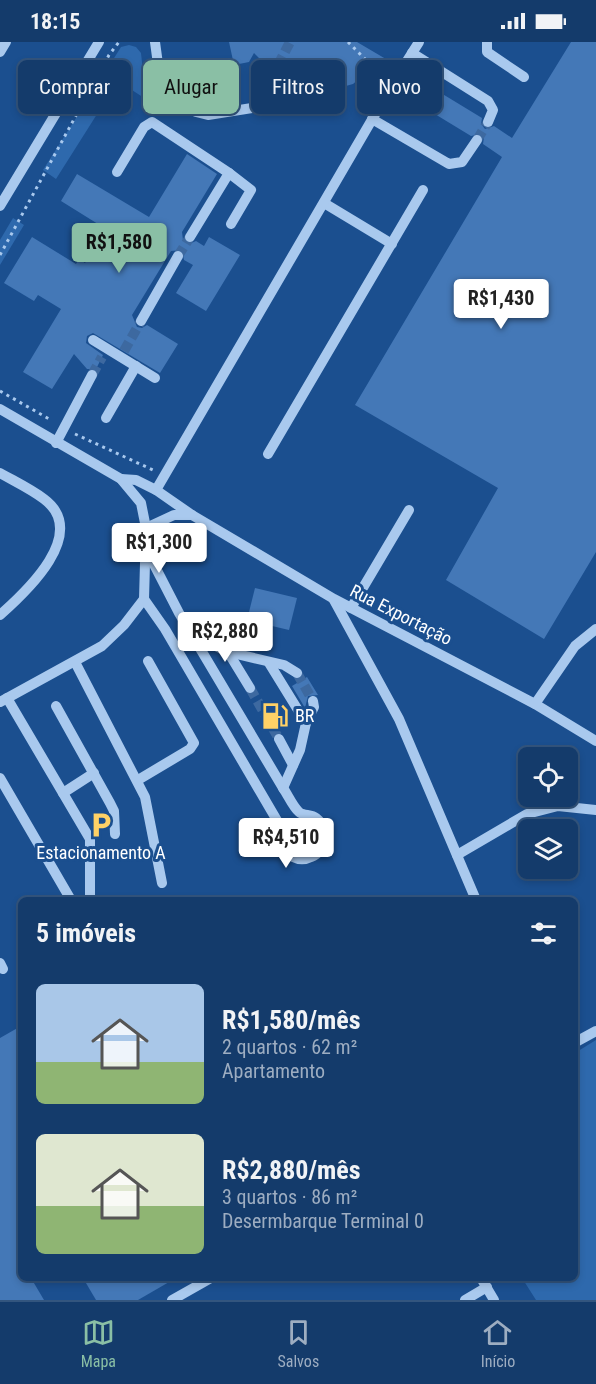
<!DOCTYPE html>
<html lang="pt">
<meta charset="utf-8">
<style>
:root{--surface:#143b6b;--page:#214673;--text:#f1f3f6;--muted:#9dadc1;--line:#33557e;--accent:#8abfa5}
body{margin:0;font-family:"Roboto Condensed",sans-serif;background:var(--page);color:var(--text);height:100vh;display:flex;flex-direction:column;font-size:22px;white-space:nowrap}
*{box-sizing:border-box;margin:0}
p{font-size:20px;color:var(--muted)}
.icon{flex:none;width:33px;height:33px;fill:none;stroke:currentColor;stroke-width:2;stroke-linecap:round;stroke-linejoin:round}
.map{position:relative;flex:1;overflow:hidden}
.sheet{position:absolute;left:18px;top:855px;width:560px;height:384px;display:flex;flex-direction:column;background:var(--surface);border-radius:9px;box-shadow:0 3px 9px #0003,0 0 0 2px var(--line)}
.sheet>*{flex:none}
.hud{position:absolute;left:18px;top:18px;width:561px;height:54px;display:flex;gap:12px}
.tools{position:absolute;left:518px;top:705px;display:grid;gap:12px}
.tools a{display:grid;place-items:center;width:60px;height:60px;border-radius:9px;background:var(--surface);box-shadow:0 3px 9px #0003,0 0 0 2px var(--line);font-size:30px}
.price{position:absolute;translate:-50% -51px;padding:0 14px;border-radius:6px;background:#fff;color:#222;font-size:20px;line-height:39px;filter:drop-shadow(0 2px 3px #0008)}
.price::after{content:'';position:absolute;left:50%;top:36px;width:18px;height:14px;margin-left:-9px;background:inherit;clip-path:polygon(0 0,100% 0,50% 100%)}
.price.current{background:var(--accent);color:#111}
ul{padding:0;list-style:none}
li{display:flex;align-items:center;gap:18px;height:150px;padding:0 18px}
li span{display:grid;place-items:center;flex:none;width:168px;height:120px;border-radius:9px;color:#555}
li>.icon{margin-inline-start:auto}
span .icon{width:72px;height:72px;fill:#fffc;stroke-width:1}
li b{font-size:26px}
h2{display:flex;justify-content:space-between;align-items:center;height:72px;padding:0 18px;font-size:26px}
.pill{padding:0 21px;border-radius:9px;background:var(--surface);box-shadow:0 3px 9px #0003,0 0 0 2px var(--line);font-size:21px;line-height:54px}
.pill.current{background:var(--accent);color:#111}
.status{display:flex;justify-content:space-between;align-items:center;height:42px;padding:0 30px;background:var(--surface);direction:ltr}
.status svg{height:16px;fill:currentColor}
.tabs{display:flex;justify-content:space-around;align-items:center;height:84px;border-top:2px solid var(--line);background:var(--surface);font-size:16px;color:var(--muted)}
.tabs a{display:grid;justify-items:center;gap:3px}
.tabs .current{color:var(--accent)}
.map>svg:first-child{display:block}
</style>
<div class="status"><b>18:15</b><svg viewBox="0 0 49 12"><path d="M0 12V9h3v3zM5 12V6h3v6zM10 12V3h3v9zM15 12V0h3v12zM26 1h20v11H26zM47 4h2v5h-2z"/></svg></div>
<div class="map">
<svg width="596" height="1258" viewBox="0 0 596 1258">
<rect width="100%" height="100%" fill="#1b4f8f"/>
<g fill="#2e69ad">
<path d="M129 3 136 5 141 11 143 30 158 57 155 63 118 39 56 137 43 128 116 13 121 5Z"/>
<path d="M13 176 24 183 0 223V198Z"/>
<path d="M596 998V1258H536L522 1236H574L575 1011Z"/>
</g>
<g fill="#4478b7">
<path d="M229 0H357L396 23 398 33 402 34 408 31 482 76 481 82 485 87 494 84 512 96 571 0H596V510L544 597 446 538 498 446 355 363 502 115 483 102 484 95 481 92 471 94 397 49 395 39 390 38 385 41 367 30 353 42 285 61 280 39 285 25 283 18 274 17 269 26 254 11 249 20 234 23Z"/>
<path d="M187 112 217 132 182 190 183 198 189 202 196 199 204 204 209 195 240 213 206 269 176 251 193 223 184 218 182 208 171 209 132 273 137 285 142 286 147 283 178 302 160 331 93 291 87 294 86 301 103 313 96 327H87L74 312 52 347 23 330 61 267 38 253 34 259 4 241 32 195 76 222 79 217 85 221 106 187 61 159 77 132 149 175Z"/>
<path d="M255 546 297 556 289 588 247 578Z"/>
<path d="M307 635 318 653 308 654 305 666 292 644Z"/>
<path d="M21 984V1236H31L44 1258H0V996Z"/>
<path d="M83 1236H176L138 1258H96Z"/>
</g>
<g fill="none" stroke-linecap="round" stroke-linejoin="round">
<g stroke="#3d69a0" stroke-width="10" stroke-dasharray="10 5" stroke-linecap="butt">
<path d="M278 23 290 0"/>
<path d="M391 45 402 27"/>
<path d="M477 98 488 80"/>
<path d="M178 214 190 195"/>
<path d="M124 309 141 279"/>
<path d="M92 333 102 315"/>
<path d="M297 631 313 659"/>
<path d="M250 646 279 697"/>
</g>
<g stroke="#a9c9ee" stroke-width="3" stroke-dasharray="3 4.5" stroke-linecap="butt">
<path d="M348 0 366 18"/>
<path d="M0 213 109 13 119 0"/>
<path d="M0 349 51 378"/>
<path d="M75 392 153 428"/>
</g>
<g stroke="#a9c9ee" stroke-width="10">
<path d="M155 0 160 37 169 50 196 70 208 73 252 66 261 62 267 56 278 23"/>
<path d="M487 0V10L524 35"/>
<path d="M0 10 6 0"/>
<path d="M412 11 488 59 493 68 488 80"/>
<path d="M402 27 419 0"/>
<path d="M372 77 449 122 462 120 477 98"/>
<path d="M117 130 144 85 152 80 229 131 190 195"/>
<path d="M229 131 251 148 231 182"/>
<path d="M324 161 392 202"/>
<path d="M0 164 99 0"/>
<path d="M141 279 178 214"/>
<path d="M93 298 155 336"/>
<path d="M0 367 121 437 141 461 146 486 144 557 124 583 102 604 0 660"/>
<path d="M106 376 136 324"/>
<path d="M56 401 92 333"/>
<path d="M268 412 423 148"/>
<path d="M0 431C14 439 31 447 44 457 90 491 26 550 0 573"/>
<path d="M121 437 136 438 156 448 192 473 334 557 535 662 596 699"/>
<path d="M156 448 391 45"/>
<path d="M146 486 174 473H192"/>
<path d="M144 557 165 587 282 787C278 798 283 809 293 815 299 818 305 818 311 815 327 809 330 787 316 776 311 772 303 774 299 770 293 765 288 753 283 746L179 571 146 507"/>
<path d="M334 558 399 677 476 858"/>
<path d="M351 566 409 468"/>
<path d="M192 592 228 610 284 623 297 631"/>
<path d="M228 610 250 646"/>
<path d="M75 620 145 755 162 841"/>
<path d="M269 621 306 681"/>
<path d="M7 656 90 797V858"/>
<path d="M535 662 575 604 596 587"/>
<path d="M56 664 110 761 114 769 115 792"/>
<path d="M279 697 293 723"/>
<path d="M0 736 71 858"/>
<path d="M138 738 190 707 194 701 148 619"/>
<path d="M283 746 300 708 306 681 314 665 313 659"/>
<path d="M63 751 94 731"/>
<path d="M457 813 527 772 558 764 596 768"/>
<path d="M0 921 3 927"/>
<path d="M574 1001 596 989"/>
<path d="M481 1236 494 1258"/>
<path d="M172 1258 211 1236"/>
<path d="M465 1258 487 1245"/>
</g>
</g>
<defs>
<symbol id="fuel-bare" viewBox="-9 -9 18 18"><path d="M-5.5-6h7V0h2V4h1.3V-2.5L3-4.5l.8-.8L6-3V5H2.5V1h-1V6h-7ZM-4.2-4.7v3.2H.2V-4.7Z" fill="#ffd166" stroke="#1b4f8f" stroke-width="2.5" paint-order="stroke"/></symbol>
<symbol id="parking-bare" viewBox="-9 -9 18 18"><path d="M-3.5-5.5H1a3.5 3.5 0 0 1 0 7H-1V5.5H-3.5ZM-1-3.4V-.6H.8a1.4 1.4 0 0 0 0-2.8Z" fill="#ffd166" stroke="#1b4f8f" stroke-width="2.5" paint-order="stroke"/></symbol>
</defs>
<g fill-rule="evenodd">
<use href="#fuel-bare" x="256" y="655" width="38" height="38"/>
<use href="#parking-bare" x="82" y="764" width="38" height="38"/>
</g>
<g text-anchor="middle" stroke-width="6" stroke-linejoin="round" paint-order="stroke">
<g font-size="18" fill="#fff" stroke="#1b4f8f">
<text transform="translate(401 573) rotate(27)" y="6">Rua Exportação</text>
</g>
<g font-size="18" fill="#fff" stroke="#1b4f8f" text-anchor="start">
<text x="295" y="680">BR</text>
<text x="101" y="817" text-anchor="middle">Estacionamento A</text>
</g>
</g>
</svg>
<div class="tools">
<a><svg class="icon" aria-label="locate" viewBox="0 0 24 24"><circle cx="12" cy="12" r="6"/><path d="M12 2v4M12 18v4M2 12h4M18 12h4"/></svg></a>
<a><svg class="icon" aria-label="layers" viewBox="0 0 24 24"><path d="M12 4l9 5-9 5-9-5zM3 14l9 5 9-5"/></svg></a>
</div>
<b class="price current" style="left:119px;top:232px">R$1,580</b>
<b class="price" style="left:501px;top:288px">R$1,430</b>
<b class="price" style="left:159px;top:532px">R$1,300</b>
<b class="price" style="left:225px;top:621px">R$2,880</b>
<b class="price" style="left:286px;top:827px">R$4,510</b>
<div class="hud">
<a class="pill">Comprar</a>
<a class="pill current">Alugar</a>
<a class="pill">Filtros</a>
<a class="pill">Novo</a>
</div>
<section class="sheet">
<h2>5 imóveis<svg class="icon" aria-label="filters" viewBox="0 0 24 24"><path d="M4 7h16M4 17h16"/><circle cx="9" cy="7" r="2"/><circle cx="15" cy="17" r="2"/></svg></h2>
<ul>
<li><span style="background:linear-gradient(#a9c7e8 65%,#8fb573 0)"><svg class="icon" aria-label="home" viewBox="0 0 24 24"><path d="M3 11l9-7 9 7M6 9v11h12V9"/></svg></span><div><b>R$1,580/mês</b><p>2 quartos · 62 m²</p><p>Apartamento</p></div></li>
<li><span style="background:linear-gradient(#dfe7d0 60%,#8fb573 0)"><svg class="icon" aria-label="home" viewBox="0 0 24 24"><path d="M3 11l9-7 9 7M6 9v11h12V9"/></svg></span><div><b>R$2,880/mês</b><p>3 quartos · 86 m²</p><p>Desermbarque Terminal 0</p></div></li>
</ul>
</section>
</div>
<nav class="tabs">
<a class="current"><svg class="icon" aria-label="map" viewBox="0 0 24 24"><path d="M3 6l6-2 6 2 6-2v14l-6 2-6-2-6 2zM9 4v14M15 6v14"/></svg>Mapa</a>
<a><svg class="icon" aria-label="saved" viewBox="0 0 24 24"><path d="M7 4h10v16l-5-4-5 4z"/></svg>Salvos</a>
<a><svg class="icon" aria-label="home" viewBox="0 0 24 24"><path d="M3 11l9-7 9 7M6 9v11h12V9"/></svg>Início</a>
</nav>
